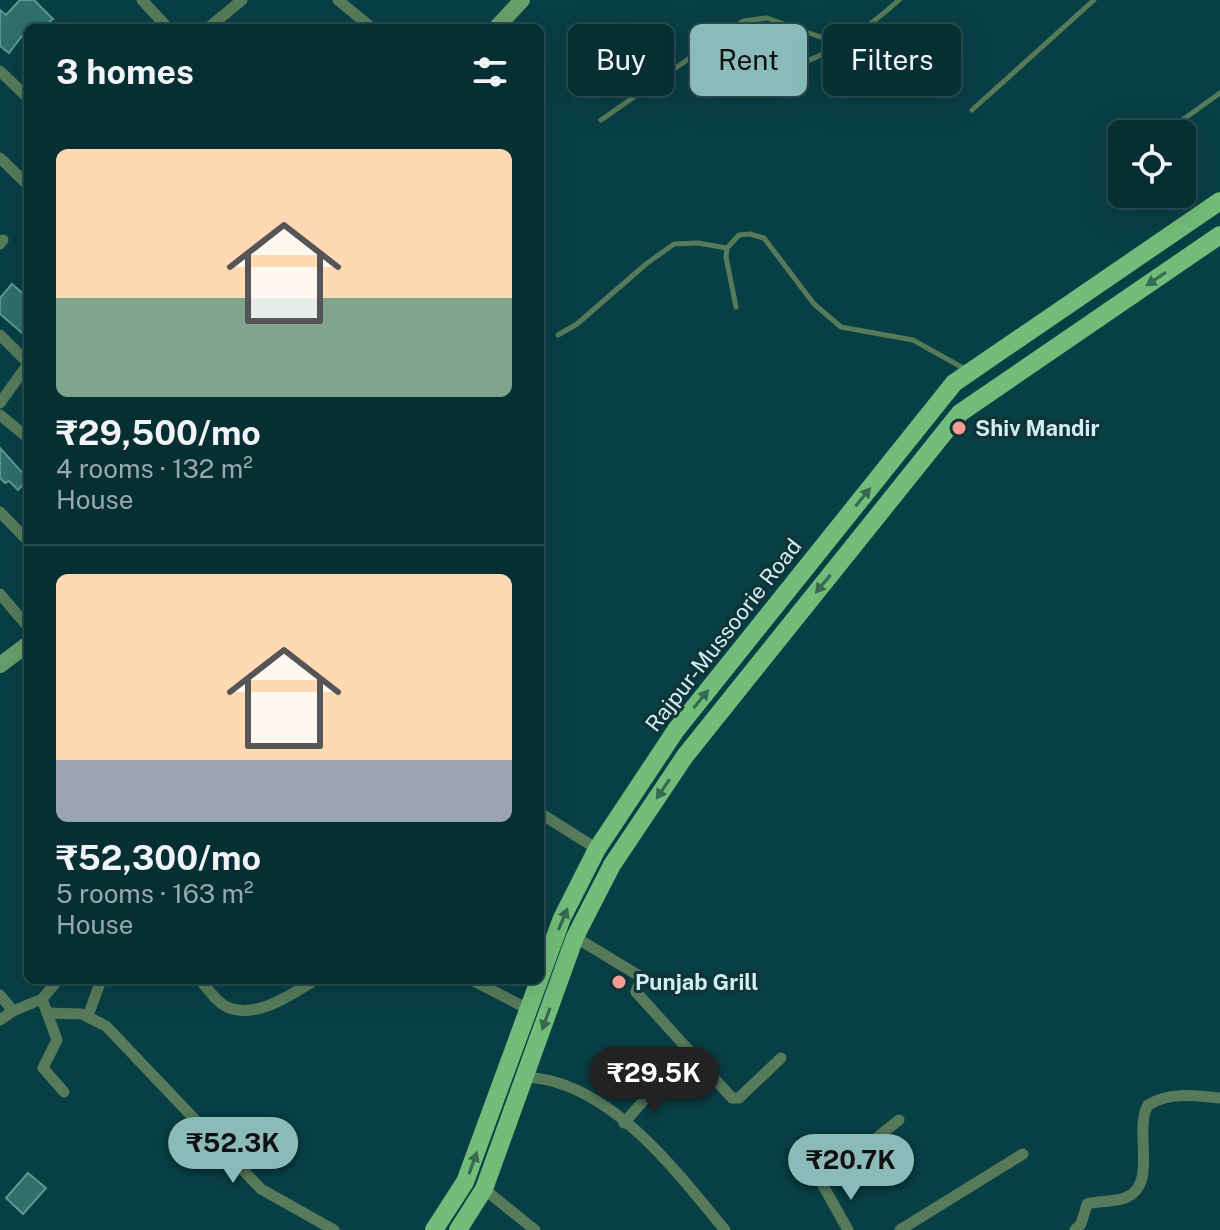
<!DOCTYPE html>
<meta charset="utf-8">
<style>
:root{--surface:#062f34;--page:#143b40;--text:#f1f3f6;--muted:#98a9ac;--line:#274a4f;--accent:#8bbbb9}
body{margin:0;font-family:"Public Sans",sans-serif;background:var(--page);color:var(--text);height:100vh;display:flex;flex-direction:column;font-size:30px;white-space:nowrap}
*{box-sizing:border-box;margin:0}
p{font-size:26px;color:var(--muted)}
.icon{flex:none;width:44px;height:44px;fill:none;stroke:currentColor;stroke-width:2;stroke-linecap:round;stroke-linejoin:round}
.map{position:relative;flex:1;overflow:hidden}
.details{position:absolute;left:24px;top:24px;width:520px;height:960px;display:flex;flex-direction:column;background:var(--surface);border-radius:12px;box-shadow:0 8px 32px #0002,0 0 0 2px var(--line)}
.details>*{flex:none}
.banner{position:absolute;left:568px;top:24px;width:532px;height:72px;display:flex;gap:16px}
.controls{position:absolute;left:1108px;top:120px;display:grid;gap:16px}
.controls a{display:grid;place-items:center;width:88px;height:88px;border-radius:12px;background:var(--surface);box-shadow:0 8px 32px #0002,0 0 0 2px var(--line);font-size:40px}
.price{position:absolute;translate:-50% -68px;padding:0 18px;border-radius:28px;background:var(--accent);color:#111;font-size:26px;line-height:52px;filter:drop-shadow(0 2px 4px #0008)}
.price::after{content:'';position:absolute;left:50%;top:48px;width:24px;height:18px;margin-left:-12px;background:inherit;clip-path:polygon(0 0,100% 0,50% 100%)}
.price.selected{background:#222;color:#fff}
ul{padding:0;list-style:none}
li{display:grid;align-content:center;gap:16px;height:424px;padding:0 32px}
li+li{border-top:2px solid var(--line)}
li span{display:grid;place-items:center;height:248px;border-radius:12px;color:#555}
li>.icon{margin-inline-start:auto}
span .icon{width:144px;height:144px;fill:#fffc;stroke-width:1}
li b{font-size:34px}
h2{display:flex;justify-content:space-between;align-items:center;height:96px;padding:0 32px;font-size:34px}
.pill{padding:0 28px;border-radius:12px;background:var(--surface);box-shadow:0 8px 32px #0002,0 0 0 2px var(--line);font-size:28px;line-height:72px}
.pill.selected{background:var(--accent);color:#111}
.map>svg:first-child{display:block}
</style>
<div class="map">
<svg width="1220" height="1230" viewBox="0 0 1220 1230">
<rect width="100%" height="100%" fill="#083f45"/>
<g fill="#2f706a" stroke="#5a9a93" stroke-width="2">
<path d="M20 0H34L53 19 48 23 47 28H28L9 53 0 46V10L6 15Z"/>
<path d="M12 284 28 298V338L0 314V298Z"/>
<path d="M0 448 28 479 18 490 9 481 5 483 0 478Z"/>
<path d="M28 1173 46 1188 23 1214 6 1198Z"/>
</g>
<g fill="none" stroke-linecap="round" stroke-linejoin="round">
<g stroke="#577b5a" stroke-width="5">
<path d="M755 80C817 61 851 43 899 0"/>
<path d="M972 110 1094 0"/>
<path d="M601 120 743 21 767 18 843 45"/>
<path d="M1174 126 1220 93"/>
<path d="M736 307 726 257 727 248 739 235 750 234 764 238 814 304 841 327 913 340 965 369"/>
<path d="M558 335 577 324 646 264 674 244 698 243 727 248"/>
</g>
<g stroke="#577b5a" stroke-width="11">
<path d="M142 0 168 28"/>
<path d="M338 0 372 28"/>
<path d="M55 27 57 28"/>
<path d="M208 28 242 0"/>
<path d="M0 71 28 98"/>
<path d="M0 158 28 185"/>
<path d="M0 244 3 240"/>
<path d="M0 335 28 363"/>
<path d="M0 403 28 364"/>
<path d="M0 415 28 438"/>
<path d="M0 512 28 541"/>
<path d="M0 594 28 627"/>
<path d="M540 813 597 849"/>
<path d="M575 937 641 977 636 992 732 1098H739L781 1058"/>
<path d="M200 980C208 989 216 1002 227 1007 256 1020 292 994 315 980"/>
<path d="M472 980 530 1010"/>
<path d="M0 995 13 1011"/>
<path d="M42 999 57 1040 43 1068 64 1092"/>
<path d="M47 1013 82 1014 106 1026 261 1189 334 1230"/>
<path d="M88 1016 101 980"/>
<path d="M0 1020 13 1011 42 999 58 980"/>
<path d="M525 1077C535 1078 546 1079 555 1082 625 1102 680 1176 725 1230"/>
<path d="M624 1123 658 1084"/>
<path d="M484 1189 535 1230"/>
<path d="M848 1230 821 1182 899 1120"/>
<path d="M900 1230 1023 1154"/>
<path d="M1075 1230 1081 1224 1087 1204C1099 1201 1113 1202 1125 1198 1159 1185 1133 1131 1148 1105 1169 1092 1196 1095 1220 1098"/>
</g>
<g stroke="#67a06c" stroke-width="16">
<path d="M496 28 522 0"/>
<path d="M0 665 28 644"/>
</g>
<g stroke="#72bd79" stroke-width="18">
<path d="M434 1230 465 1182 562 918 597 849 676 730 954 383 1220 201"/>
<path d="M458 1230 484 1189 575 937 612 865 685 756 960 413 1220 235"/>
</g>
</g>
<defs><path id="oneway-solid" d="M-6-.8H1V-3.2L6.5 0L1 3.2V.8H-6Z" transform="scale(2)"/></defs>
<g fill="#376a51">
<use href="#oneway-solid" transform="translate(1156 279) rotate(146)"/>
<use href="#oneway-solid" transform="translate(863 497) rotate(-51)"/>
<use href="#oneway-solid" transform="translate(823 584) rotate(129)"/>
<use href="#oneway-solid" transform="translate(701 699) rotate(-51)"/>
<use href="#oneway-solid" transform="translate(663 789) rotate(124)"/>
<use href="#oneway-solid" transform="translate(563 919) rotate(-67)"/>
<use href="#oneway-solid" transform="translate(546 1019) rotate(110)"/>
<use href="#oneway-solid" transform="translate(473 1163) rotate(-70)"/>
</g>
<g fill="#f59c93" stroke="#103337" stroke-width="3">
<circle cx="959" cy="428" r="8"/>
<circle cx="619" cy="982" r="8"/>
</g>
<g text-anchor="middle" stroke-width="6" stroke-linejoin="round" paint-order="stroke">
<g font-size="22" font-weight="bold" fill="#cfeff3" stroke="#103337" text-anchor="start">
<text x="975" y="436">Shiv Mandir</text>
<text x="635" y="990">Punjab Grill</text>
</g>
<g font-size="22" fill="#cfeff3" stroke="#103337">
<text transform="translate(723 635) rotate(-52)" y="8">Rajpur-Mussoorie Road</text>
</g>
</g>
</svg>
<div class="controls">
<a><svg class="icon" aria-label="locate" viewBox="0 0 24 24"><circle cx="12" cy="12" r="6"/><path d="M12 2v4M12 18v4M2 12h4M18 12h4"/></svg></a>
</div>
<b class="price selected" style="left:654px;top:1115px">₹29.5K</b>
<b class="price" style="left:233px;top:1185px">₹52.3K</b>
<b class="price" style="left:851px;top:1202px">₹20.7K</b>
<div class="banner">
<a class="pill">Buy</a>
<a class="pill selected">Rent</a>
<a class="pill">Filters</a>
</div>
<section class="details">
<h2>3 homes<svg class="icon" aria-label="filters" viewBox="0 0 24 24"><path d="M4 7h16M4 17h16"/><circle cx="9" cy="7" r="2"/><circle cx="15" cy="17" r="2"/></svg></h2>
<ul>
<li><span style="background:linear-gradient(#ffd9b3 60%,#7fa58c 0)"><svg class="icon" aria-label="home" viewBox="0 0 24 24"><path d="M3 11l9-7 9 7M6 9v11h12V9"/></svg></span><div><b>₹29,500/mo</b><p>4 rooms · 132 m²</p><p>House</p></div></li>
<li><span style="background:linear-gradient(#ffd9b3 75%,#9aa5b1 0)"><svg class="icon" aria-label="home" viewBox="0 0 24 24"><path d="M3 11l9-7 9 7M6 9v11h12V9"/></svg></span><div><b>₹52,300/mo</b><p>5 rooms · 163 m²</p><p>House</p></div></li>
</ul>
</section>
</div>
